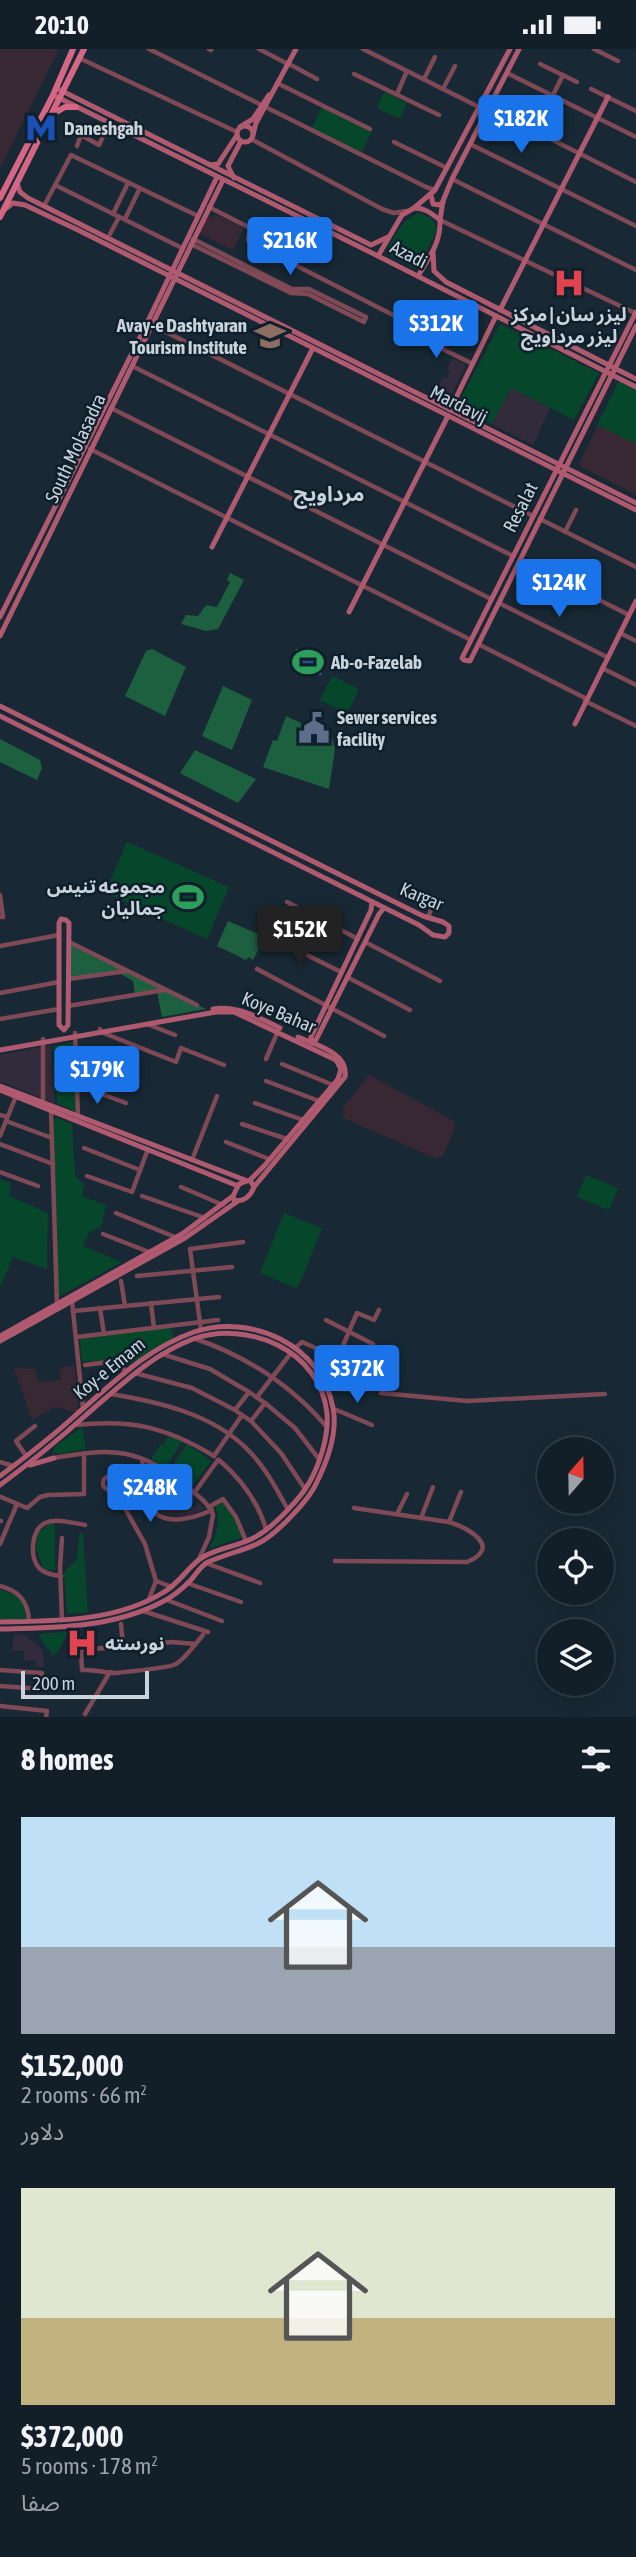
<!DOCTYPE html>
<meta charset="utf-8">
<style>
:root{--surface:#121f28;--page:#1b2730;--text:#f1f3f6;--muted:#9ca2a8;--line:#313d45;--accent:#1a73e8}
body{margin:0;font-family:"Asap Condensed","Noto Sans Arabic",sans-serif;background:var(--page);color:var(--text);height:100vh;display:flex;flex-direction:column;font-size:26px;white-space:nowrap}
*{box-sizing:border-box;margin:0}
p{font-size:23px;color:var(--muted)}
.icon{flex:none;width:38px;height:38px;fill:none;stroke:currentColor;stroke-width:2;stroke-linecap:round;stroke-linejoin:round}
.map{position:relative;height:1668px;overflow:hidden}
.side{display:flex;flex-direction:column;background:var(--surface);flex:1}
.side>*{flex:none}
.needle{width:46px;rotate:20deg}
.controls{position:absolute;left:537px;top:1388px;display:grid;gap:14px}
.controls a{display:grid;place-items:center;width:77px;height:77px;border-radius:50%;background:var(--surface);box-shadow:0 4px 18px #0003,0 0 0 2px var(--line);font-size:35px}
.scale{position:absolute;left:21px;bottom:18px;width:128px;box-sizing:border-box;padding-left:7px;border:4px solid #c9d3db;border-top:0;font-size:19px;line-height:24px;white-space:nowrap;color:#c9d3db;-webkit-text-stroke:5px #0f1f2b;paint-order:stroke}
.price{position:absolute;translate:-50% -60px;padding:0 16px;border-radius:7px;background:var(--accent);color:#fff;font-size:23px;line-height:46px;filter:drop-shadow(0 2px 4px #0008)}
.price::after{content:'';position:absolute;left:50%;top:42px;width:21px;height:16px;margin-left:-10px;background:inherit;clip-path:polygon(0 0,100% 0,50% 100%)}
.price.current{background:#222;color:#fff}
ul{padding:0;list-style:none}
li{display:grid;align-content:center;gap:14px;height:371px;padding:0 21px}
li span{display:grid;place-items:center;height:217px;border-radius:0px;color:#555}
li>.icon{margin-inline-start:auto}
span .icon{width:126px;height:126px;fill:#fffc;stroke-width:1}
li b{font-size:30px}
h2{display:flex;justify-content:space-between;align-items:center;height:84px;padding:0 21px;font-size:30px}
.status{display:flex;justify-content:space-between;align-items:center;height:49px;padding:0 35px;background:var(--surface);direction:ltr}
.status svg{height:19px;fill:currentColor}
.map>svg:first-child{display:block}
</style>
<div class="status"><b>20:10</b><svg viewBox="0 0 49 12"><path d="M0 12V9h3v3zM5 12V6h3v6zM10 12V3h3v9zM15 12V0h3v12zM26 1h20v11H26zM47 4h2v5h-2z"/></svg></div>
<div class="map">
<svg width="636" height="1668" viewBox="0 0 636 1668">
<rect width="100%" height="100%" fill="#182935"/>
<g fill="#312b3b">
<path d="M452 309 464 314 465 318 452 345 440 349 437 347 441 340 438 338 443 328 447 329 450 322 447 320Z"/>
<path d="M511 339 550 359 533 396 492 375Z"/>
<path d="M51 996 55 1055 0 1032V1006Z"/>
<path d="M145 1423 151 1424 150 1437 153 1448 168 1461H186L200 1455 204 1460 185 1468 163 1465 153 1458 146 1447 144 1435Z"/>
<path d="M14 1585 24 1586 36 1595 42 1601 45 1618H37L36 1612 24 1611V1602L12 1601Z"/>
</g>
<g fill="#382833">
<path d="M0 0H59L0 119Z"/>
<path d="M215 165 244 179 233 201 198 184 207 166 213 169Z"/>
<path d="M598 376 636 395V446L581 418 580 413Z"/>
<path d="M369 1026 454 1072 455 1079 443 1107 435 1109 343 1069V1059Z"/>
<path d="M75 1317 78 1361 76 1363 55 1358 32 1371 14 1319 35 1320 39 1333 61 1331 60 1318Z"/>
</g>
<g fill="#06472c">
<path d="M384 43 407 54 400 70 377 59Z"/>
<path d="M322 58 372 82 361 104 312 79Z"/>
<path d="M417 164C427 165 435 170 437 181L419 217 414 219 388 205 387 200 404 173Z"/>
<path d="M500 275 599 324 574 371 511 339 492 375 457 357Z"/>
<path d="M619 332 636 340V395L597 376Z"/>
<path d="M332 627 359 640 347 665 320 651Z"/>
<path d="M127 793 229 838 207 890 105 844Z"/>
<path d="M74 993 76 1063 57 1054 53 997Z"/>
<path d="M56 1069 72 1075 75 1126 84 1136 82 1147 106 1156 101 1178 89 1183 83 1197 122 1213 54 1250 51 1075Z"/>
<path d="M586 1126 618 1139 609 1161 577 1148Z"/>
<path d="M0 1130 11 1134 9 1147 48 1164 47 1220 13 1208 0 1238Z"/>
<path d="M284 1164 322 1179 300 1234 296 1239 260 1224Z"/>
<path d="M171 1278 174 1291 124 1318 117 1310 82 1313 80 1290Z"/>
<path d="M82 1378 86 1400 59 1405 53 1403V1399Z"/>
<path d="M168 1387 182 1392 166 1419C160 1419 152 1415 152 1408L160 1396H164Z"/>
<path d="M187 1395 211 1412 193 1436 169 1421Z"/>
<path d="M224 1451 236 1470 243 1488 210 1499C216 1484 222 1473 215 1457Z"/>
<path d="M55 1474V1522L44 1520 36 1500 38 1484 49 1475Z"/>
<path d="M83 1484 88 1563 67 1565 64 1523 77 1510 79 1485Z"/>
<path d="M0 1540 22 1549 27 1571 0 1570Z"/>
<path d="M68 1583 56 1605 52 1606 38 1585Z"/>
</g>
<g fill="#1c6040">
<path d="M230 524 244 531 218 580 206 582 181 575 186 566 198 567 206 556 217 558 230 533 227 531Z"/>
<path d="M152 600 186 618 165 667 125 647 146 602Z"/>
<path d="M223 637 252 651 232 701 202 687Z"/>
<path d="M286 667 332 689 335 700 329 740 263 718 273 691 277 692Z"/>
<path d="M0 690 40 711 42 719 37 731 0 713Z"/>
<path d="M195 701 256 730 238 754 180 724Z"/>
<path d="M228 872 265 888 253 911 249 908 246 911 217 897Z"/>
<path d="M69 893 206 960 162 968 157 942 135 946 133 932 119 924 69 930Z"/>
</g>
<path fill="#23538c" stroke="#5579a4" stroke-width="2" d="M297 601 325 615 320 625 292 611Z"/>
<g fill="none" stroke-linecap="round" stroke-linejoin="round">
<g stroke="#7f4956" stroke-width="4.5">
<path d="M149 0 426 138 435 141"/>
<path d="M209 0 211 1"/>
<path d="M259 0 286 14"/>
<path d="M363 0 479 58"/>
<path d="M594 0 618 12"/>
<path d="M79 9 237 83"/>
<path d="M289 15 317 30"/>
<path d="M540 15 577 33"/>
<path d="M507 24 636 88"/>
<path d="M354 25 439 66"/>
<path d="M424 30 435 8"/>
<path d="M277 34 370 80"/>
<path d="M443 40 455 17"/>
<path d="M591 40 636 62"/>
<path d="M397 45 407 22"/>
<path d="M553 46 563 26"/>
<path d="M489 59 636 133"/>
<path d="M251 90 382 160 394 164 406 162"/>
<path d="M394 93 447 119"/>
<path d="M470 95 636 177"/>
<path d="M77 97 81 86 99 96 109 75"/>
<path d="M452 130 636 221"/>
<path d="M55 136 182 199"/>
<path d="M44 157 71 106 198 167"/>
<path d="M209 158 250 179 248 191 250 193 393 266"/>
<path d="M113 165 128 134"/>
<path d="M125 170 140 139"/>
<path d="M440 171 635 264"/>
<path d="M110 185 119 168"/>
<path d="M191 195 291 244 308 245 364 273 366 268 309 240H292L193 190"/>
<path d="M152 276 533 467"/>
<path d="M410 284 473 315"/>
<path d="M132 317 513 507"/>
<path d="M111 359 491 550"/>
<path d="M90 400 471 591"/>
<path d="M540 470 636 518"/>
<path d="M565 483 576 461"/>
<path d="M520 511 629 566"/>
<path d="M499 554 607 608"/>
<path d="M620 584 636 592"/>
<path d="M478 595 587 650"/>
<path d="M602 619 636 636"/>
<path d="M585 652 636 677"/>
<path d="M0 846 3 868H0"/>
<path d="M287 853 358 890"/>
<path d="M428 869 432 857"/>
<path d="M271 888 341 923"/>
<path d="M69 893 197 956"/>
<path d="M365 893 440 932"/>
<path d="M0 897 59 886"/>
<path d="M257 920 384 987"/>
<path d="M347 928 410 961"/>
<path d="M69 930 127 922"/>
<path d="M0 944 59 933"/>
<path d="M68 957 164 941"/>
<path d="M0 970 59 960"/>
<path d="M147 975 175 986"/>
<path d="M100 980 101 983 176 1013 181 999 224 1016"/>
<path d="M75 984 78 1067"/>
<path d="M43 990V1054"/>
<path d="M76 1009 126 1028"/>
<path d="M266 1010 278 982"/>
<path d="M282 1015 333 1036"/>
<path d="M266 1032 319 1052"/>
<path d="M77 1036 126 1054"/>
<path d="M255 1054 303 1071"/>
<path d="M51 1062 57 1255"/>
<path d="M0 1066 7 1068"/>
<path d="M6 1072 52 1089"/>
<path d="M242 1075 287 1090"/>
<path d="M0 1087 16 1047"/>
<path d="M226 1093 269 1110"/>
<path d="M0 1095 53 1115"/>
<path d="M84 1099 140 1121"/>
<path d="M192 1111 217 1047"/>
<path d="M0 1123 38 1137"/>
<path d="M87 1127 132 1143 148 1100"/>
<path d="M181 1138 223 1156"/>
<path d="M142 1147 205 1169"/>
<path d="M116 1164 175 1188"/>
<path d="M103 1185 149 1203"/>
<path d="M137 1227 232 1218"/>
<path d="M121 1232 125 1257"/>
<path d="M72 1252 83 1359"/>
<path d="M151 1254 154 1279"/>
<path d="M100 1259 104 1285"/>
<path d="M73 1262 219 1248"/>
<path d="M326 1271 373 1295"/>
<path d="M201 1281 190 1200 243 1193"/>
<path d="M77 1288 218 1271"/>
<path d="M196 1290C248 1308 290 1335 326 1377"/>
<path d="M295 1299 302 1293 338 1309"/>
<path d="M162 1305 210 1320 249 1343"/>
<path d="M85 1316 123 1311 124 1325"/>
<path d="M332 1322 368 1338"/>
<path d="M135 1324 192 1339 235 1361"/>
<path d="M326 1336 357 1264 374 1271 379 1261"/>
<path d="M381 1344 467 1352 605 1345"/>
<path d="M111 1345C159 1353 213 1365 248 1401 265 1418 276 1439 287 1459"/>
<path d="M257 1348 291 1304"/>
<path d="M265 1354 295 1379 319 1410"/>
<path d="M334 1360 372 1376"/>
<path d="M251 1372 281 1404 305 1440"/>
<path d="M76 1376C131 1370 166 1378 214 1407"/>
<path d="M26 1407 16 1392 35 1377"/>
<path d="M214 1407 242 1366 251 1372 265 1354 249 1343 235 1361 242 1366"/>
<path d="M54 1409C114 1398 139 1399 187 1438 197 1446 209 1454 213 1466L209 1488 199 1510"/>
<path d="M142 1410C144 1420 142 1429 143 1438 147 1479 184 1474 212 1461"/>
<path d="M219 1411C240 1429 258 1453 266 1480"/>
<path d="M0 1413 13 1417"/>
<circle cx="110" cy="1434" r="7"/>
<path d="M109 1440 123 1456 145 1495 156 1532"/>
<path d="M194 1444 218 1411"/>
<path d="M1 1448 27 1459 40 1448 48 1446 84 1445V1404"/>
<path d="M209 1458 223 1450 236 1468 246 1492"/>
<path d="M397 1465 407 1445"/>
<path d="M421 1469 433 1438"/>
<path d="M0 1472H1"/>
<path d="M449 1473 461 1443"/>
<path d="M0 1495 17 1455"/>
<path d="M335 1512 467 1513C503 1498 468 1479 449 1473L354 1459"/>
<path d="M206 1514 260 1534"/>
<path d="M61 1527C53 1526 46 1525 40 1520 29 1509 31 1481 45 1474 56 1469 73 1474 85 1476"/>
<path d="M187 1534 241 1553"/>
<path d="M0 1537C19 1542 28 1552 29 1572"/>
<path d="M149 1550 156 1532 172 1538"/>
<path d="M167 1551 222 1572"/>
<path d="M143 1562 208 1583"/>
<path d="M62 1571 60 1518 62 1489"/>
<path d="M121 1575 123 1597"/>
<path d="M195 1595 172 1593 81 1601 82 1621C96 1620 104 1624 115 1624 124 1623 170 1619 176 1615 186 1609 195 1595 203 1586"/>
<path d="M0 1621 42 1624V1640L0 1637"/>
<path d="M0 1657 47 1662 46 1668"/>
<path d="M85 1665 110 1623"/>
</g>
<g stroke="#b05a70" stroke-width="5">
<path d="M56 39 371 196 388 188"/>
<path d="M53 46 378 207 636 338"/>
<circle cx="245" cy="85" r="8"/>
<path d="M240 78 253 70 269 46"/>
<path d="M253 86 256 74 296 0"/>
<path d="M210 116 218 115 237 86"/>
<path d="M234 129 228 117 241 92"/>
<path d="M17 134 20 143 28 149 636 454"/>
<path d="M431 146 433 155 440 156 443 153"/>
<path d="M414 159C425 159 431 164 440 171 441 193 429 209 418 227"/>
<path d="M4 161 13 154 25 156 80 182 636 461"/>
<path d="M440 171 443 152 452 130 519 0"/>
<path d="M433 203 434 222 446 233 636 330"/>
<path d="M378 207 402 166 414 159 435 141 510 0"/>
<path d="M500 261 608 48"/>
<path d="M636 263 462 609 464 611 470 612 636 277"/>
<path d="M450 361 496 267"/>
<path d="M212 498 313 299"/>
<path d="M349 563 448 367"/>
<path d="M0 568 147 274 217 128"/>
<path d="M0 587 223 131"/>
<path d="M0 657 423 867 443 873 449 877V884L445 888 433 886 419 876 0 667"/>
<path d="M575 675 636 552"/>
<path d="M61 870 66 871 69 874 68 976 64 981 59 976V874Z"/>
<path d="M213 960C238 956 259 969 280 979"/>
<path d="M311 994 316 991 379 865 384 859"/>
<path d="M312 994 311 988 371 861 372 853"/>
<path d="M0 1001 216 963H234L336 1011 341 1020 338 1030 264 1117 250 1131 239 1135 233 1147 234 1151C244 1154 251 1146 254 1138L250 1131"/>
<path d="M0 1037 245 1131"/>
<path d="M0 1041 238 1137"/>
<path d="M254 1138 345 1028C349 1004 316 996 298 988"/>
<path d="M0 1287 182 1185 233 1147"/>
<path d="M0 1292 185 1189 238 1152"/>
<path d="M30 1416 54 1409"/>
<path d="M0 1427C27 1407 53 1387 78 1364 114 1333 148 1299 194 1283 251 1264 322 1296 333 1359 338 1384 327 1413 316 1435 308 1452 275 1487 257 1495 241 1502 224 1506 208 1513 200 1517 196 1526 190 1532 181 1541 171 1549 160 1554 111 1579 53 1579 0 1580"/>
<path d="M0 1436C30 1414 58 1391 86 1366 120 1337 151 1306 193 1290 248 1271 320 1301 327 1364 329 1386 320 1415 309 1434 300 1450 273 1478 257 1487 241 1497 220 1498 203 1508 191 1514 180 1534 164 1543 116 1573 55 1572 0 1573"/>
</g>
<g stroke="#d56785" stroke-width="6">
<path d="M53 65 65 58H76"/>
<path d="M0 149 53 46 73 0"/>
<path d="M0 168 84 0"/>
</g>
</g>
<defs>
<symbol id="metro-bare" viewBox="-9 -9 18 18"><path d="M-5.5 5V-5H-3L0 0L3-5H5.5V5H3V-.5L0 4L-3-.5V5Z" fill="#1a4fb4" stroke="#0f1f2b" stroke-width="2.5" paint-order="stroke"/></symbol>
<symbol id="hospital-bare" viewBox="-9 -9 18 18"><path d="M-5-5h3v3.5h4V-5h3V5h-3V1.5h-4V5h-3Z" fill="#e0444e" stroke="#0f1f2b" stroke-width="2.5" paint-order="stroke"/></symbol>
<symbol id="university-bare" viewBox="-9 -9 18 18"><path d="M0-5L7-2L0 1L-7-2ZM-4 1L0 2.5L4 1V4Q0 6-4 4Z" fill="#8d6e63" stroke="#0f1f2b" stroke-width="2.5" paint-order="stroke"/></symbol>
<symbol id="stadium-bare" viewBox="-9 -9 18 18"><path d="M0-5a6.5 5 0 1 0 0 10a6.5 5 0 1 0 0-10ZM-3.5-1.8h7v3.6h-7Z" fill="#2e9e5b" stroke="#0f1f2b" stroke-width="2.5" paint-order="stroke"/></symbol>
<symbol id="civic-bare" viewBox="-9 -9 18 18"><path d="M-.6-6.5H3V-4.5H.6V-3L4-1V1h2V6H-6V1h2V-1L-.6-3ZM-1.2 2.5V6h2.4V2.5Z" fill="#5c6f8a" stroke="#0f1f2b" stroke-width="2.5" paint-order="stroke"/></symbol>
</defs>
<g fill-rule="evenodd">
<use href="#metro-bare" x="19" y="57" width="44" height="44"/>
<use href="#hospital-bare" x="547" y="212" width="44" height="44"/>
<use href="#university-bare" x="248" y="265" width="44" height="44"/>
<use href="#stadium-bare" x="286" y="591" width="44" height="44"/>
<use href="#civic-bare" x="292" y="657" width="44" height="44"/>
<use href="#stadium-bare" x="166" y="826" width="44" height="44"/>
<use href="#hospital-bare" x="60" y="1572" width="44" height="44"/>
</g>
<g text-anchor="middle" stroke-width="5" stroke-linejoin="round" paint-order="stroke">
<g font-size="19" font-weight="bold" fill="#c9d3db" stroke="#0f1f2b" text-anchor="start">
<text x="64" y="86">Daneshgah</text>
<text x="569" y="272" text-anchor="middle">لیزر سان | مرکز<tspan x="569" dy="22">لیزر مرداویج</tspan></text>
<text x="247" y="283" text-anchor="end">Avay-e Dashtyaran<tspan x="247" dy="22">Tourism Institute</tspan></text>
<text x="331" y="620">Ab-o-Fazelab</text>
<text x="337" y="675">Sewer services<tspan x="337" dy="22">facility</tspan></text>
<text x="165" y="844" text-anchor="end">مجموعه تنیس<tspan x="165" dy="22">جمالیان</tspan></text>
<text x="105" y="1601">نورسته</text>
</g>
<g font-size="19" fill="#c9d3db" stroke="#0f1f2b">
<text transform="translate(409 205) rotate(27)" y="7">Azadi</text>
<text transform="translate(459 355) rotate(27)" y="7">Mardavij</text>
<text transform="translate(75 399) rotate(-65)" y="7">South Molasadra</text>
<text transform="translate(520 458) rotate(-63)" y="7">Resalat</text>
<text transform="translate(422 847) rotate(23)" y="7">Kargar</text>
<text transform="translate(279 963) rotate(23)" y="7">Koye Bahar</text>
<text transform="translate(109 1319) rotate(-39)" y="7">Koy-e Emam</text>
</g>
<g font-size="21" font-weight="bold" fill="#c9d3db" stroke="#0f1f2b">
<text x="329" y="452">مرداویج</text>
</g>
</g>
</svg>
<div class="controls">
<a><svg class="needle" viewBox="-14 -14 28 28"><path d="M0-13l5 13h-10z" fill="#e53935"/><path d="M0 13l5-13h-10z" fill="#9ca2a8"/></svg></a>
<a><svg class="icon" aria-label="locate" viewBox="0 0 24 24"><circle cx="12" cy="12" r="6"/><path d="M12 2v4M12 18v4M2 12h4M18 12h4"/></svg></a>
<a><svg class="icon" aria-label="layers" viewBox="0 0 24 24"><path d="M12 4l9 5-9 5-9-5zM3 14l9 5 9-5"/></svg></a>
</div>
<div class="scale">200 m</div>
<b class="price" style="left:521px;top:106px">$182K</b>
<b class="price" style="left:290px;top:228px">$216K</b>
<b class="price" style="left:436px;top:311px">$312K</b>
<b class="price" style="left:559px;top:570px">$124K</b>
<b class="price current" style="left:300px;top:917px">$152K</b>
<b class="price" style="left:97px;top:1057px">$179K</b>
<b class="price" style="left:357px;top:1356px">$372K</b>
<b class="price" style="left:150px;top:1475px">$248K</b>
</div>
<section class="side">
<h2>8 homes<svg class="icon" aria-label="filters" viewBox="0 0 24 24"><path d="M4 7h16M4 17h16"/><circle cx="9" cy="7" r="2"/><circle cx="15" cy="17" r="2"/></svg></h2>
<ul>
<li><span style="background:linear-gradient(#bfe0f5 60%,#9aa5b1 0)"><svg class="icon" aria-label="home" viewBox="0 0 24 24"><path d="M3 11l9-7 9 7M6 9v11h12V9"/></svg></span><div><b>$152,000</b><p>2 rooms · 66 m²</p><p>دلاور</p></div></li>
<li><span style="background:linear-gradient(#dfe7d0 60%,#c2b280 0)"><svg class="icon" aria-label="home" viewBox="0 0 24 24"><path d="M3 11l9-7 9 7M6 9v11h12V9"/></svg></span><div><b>$372,000</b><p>5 rooms · 178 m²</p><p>صفا</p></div></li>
</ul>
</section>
